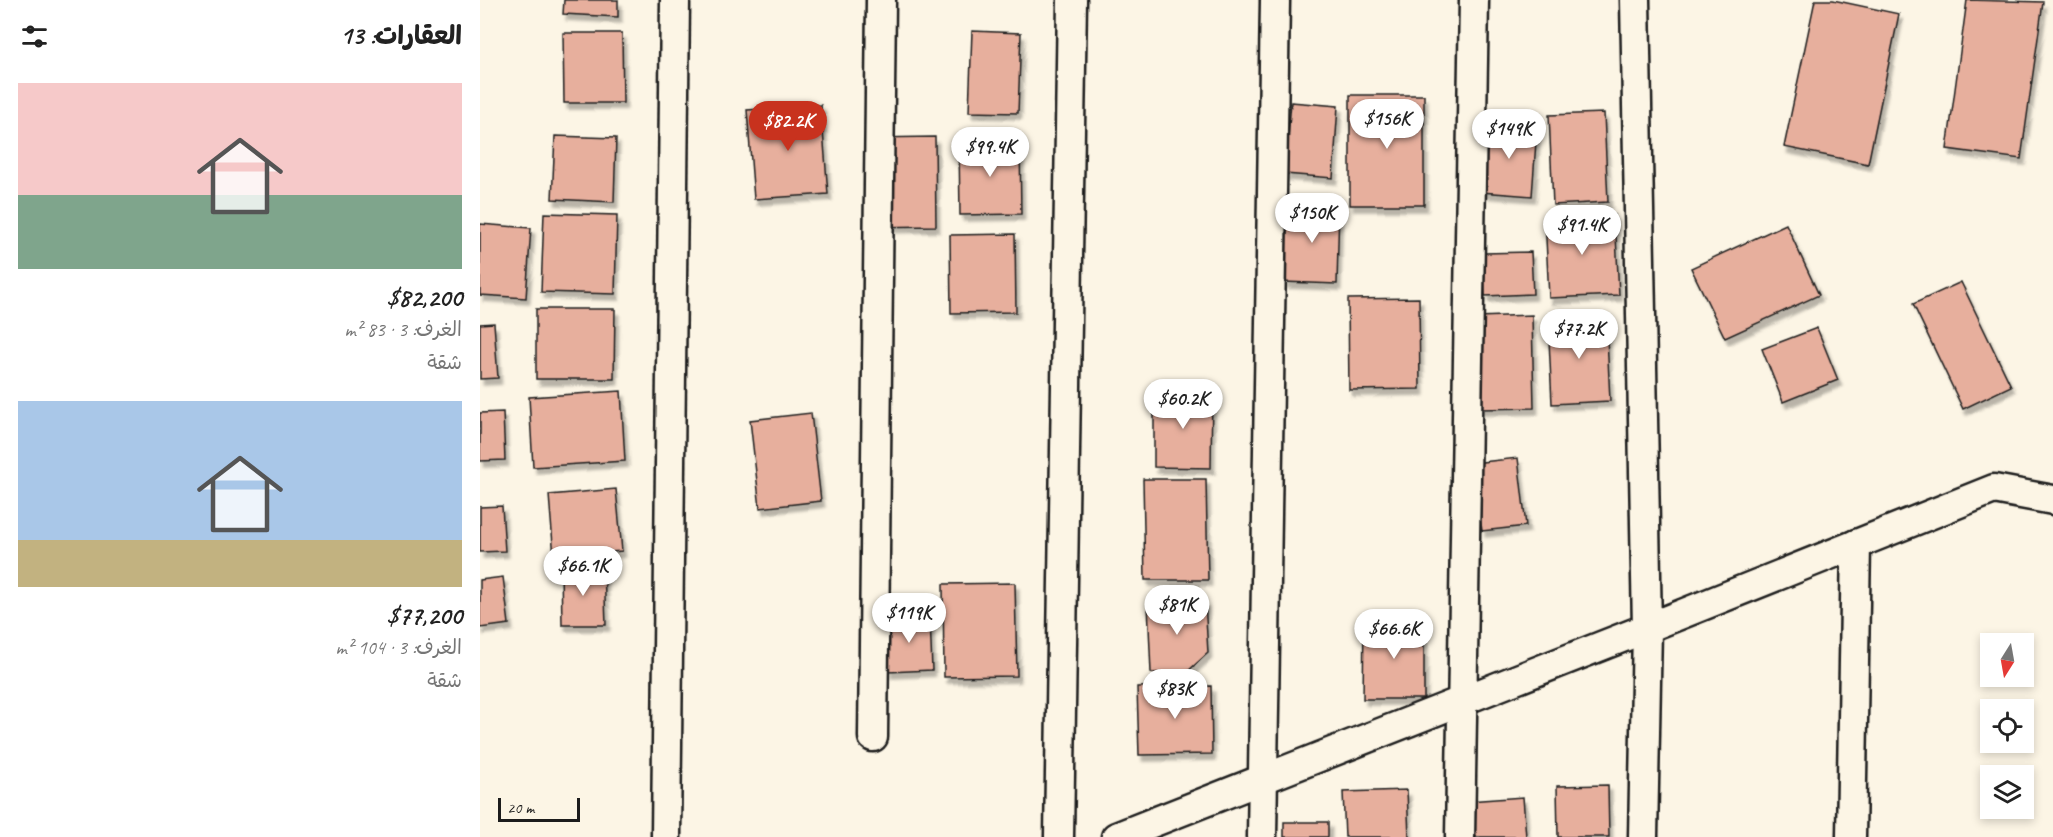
<!DOCTYPE html>
<html lang="ar">
<meta charset="utf-8">
<style>
:root{--surface:#fff;--page:#f6f6f6;--text:#222;--muted:#767676;--accent:#c8321e}
body{margin:0;font-family:Caveat,"Playpen Sans Arabic",sans-serif;background:var(--page);color:var(--text);direction:rtl;height:100vh;display:flex;flex-direction:column;font-size:22px;white-space:nowrap}
*{box-sizing:border-box;margin:0}
p{font-size:20px;color:var(--muted)}
.icon{flex:none;width:33px;height:33px;fill:none;stroke:currentColor;stroke-width:2;stroke-linecap:round;stroke-linejoin:round}
.map{position:relative;flex:1;overflow:hidden;direction:ltr}
.details{display:flex;flex-direction:column;background:var(--surface);width:480px}
.details>*{flex:none}
.needle{width:39px;rotate:191deg}
.fabs{position:absolute;left:1500px;top:633px;display:grid;gap:12px}
.fabs a{display:grid;place-items:center;width:54px;height:54px;border-radius:0px;background:var(--surface);box-shadow:0 3px 9px #0003;font-size:30px}
.scale{position:absolute;left:18px;bottom:15px;width:82px;box-sizing:border-box;padding-left:6px;border:3px solid #1c1c1c;border-top:0;font-size:16px;line-height:21px;white-space:nowrap;color:#1c1c1c;-webkit-text-stroke:4px #fcf5e5;paint-order:stroke}
.price{position:absolute;translate:-50% -51px;padding:0 14px;border-radius:21px;background:#fff;color:#222;font-size:20px;line-height:39px;filter:drop-shadow(0 2px 3px #0008)}
.price::after{content:'';position:absolute;left:50%;top:36px;width:18px;height:14px;margin-left:-9px;background:inherit;clip-path:polygon(0 0,100% 0,50% 100%)}
.price.current{background:var(--accent);color:#fff}
ul{padding:0;list-style:none}
li{display:grid;align-content:center;gap:12px;height:318px;padding:0 18px}
li span{display:grid;place-items:center;height:186px;border-radius:0px;color:#555}
li>.icon{margin-inline-start:auto}
span .icon{width:108px;height:108px;fill:#fffc;stroke-width:1}
li b{font-size:26px}
h2{display:flex;justify-content:space-between;align-items:center;height:72px;padding:0 18px;font-size:26px}
main{display:flex;flex:1;min-height:0}
.map>svg:first-child{display:block}
</style>
<main>
<div class="map">
<svg width="1573" height="837" viewBox="0 0 1573 837">
<defs>
<filter id="shadow"><feDropShadow dx="3.5" dy="6" stdDeviation="1.5" flood-color="#0004"/></filter>
</defs>
<rect width="100%" height="100%" fill="#fcf5e5"/>
<filter id="ink" filterUnits="userSpaceOnUse"><feTurbulence type="fractalNoise" baseFrequency=".0167" numOctaves="2"/><feDisplacementMap in="SourceGraphic" scale="12" xChannelSelector="R" yChannelSelector="G"/><feConvolveMatrix kernelMatrix="1 2 1 2 8 2 1 2 1" color-interpolation-filters="sRGB"/></filter>
<g filter="url(#ink)">
<g fill="#e7af9d" stroke="#1c1c1c" stroke-width="1.5" filter="url(#shadow)">
<path d="M84 0H138V17L83 14Z"/>
<path d="M1335 0H1353L1419 14 1388 164 1304 147Z"/>
<path d="M1487 0 1563 2 1541 159 1467 149Z"/>
<path d="M492 31 541 33 538 113 489 112Z"/>
<path d="M83 33H142L143 103H84Z"/>
<rect x="870" y="95" width="74" height="110"/>
<path d="M811 102 858 106 853 178 805 174Z"/>
<path d="M341 105 348 194 274 199 267 110Z"/>
<path d="M1124 113 1128 202 1073 205 1069 115Z"/>
<path d="M1007 124 1057 128 1052 196 1001 192Z"/>
<path d="M75 136 136 138 134 202 72 199Z"/>
<path d="M455 137 456 226 387 227 386 138Z"/>
<path d="M540 142 541 214 480 215 479 143Z"/>
<path d="M806 205 859 206 857 284 804 282Z"/>
<path d="M64 213 137 215 135 294 61 292Z"/>
<path d="M1135 215 1139 295 1069 298 1065 218Z"/>
<path d="M0 224 51 228 46 298 0 295Z"/>
<path d="M1306 224 1339 295 1245 338 1211 268Z"/>
<path d="M535 234 536 312 471 313 470 235Z"/>
<path d="M1051 252 1053 294 1005 296 1003 253Z"/>
<path d="M1481 282 1531 386 1483 409 1433 304Z"/>
<path d="M939 298 940 389 869 390 868 299Z"/>
<path d="M56 309H135L134 379H56Z"/>
<path d="M1052 315 1054 408 999 409 997 317Z"/>
<path d="M1126 315 1130 401 1072 404 1068 318Z"/>
<path d="M14 323 18 378 0 379V324Z"/>
<path d="M1337 328 1358 380 1303 402 1282 349Z"/>
<path d="M141 391 145 461 53 467 49 397Z"/>
<path d="M674 392H732L731 468 674 467Z"/>
<path d="M23 412 25 460 0 461V413Z"/>
<path d="M331 413 341 501 280 508 270 420Z"/>
<path d="M1038 458 1046 526 1002 531 993 463Z"/>
<path d="M663 479H726L728 580H665Z"/>
<path d="M136 489 142 551 74 557 69 495Z"/>
<path d="M22 506 25 551 0 552V507Z"/>
<path d="M124 568 126 625H82L81 569Z"/>
<path d="M23 577 29 624 0 628V580Z"/>
<path d="M535 583 537 676 464 677 463 584Z"/>
<path d="M725 601 728 653 707 672 671 673 668 604Z"/>
<path d="M450 617 452 670 408 672 405 618Z"/>
<path d="M884 621 944 622V699H883Z"/>
<path d="M731 686 732 754 659 755 657 687Z"/>
<path d="M1128 785 1129 837H1078L1077 786Z"/>
<path d="M927 790 929 837H865L863 792Z"/>
<path d="M1043 797 1046 837H991L988 801Z"/>
<rect x="804" y="822" width="44" height="15"/>
</g>
<g fill="none" stroke-linecap="round" stroke-linejoin="round">
<defs>
<g id="minor">
<path d="M1155 0 1167 628 1163 837"/>
<path d="M393 737 401 0"/>
<path d="M186 837 195 0"/>
<path d="M579 837 592 0"/>
<path d="M636 837 1167 628 1514 489 1573 500"/>
<path d="M782 837 795 0"/>
<path d="M980 837 994 0"/>
<path d="M1371 837 1376 544"/>
</g>
</defs>
<use href="#minor" stroke="#1c1c1c" stroke-width="33"/>
<use href="#minor" stroke="#fcf5e5" stroke-width="28"/>
</g>
</g>
</svg>
<div class="fabs">
<a><svg class="needle" viewBox="-14 -14 28 28"><path d="M0-13l5 13h-10z" fill="#e53935"/><path d="M0 13l5-13h-10z" fill="#767676"/></svg></a>
<a><svg class="icon" aria-label="locate" viewBox="0 0 24 24"><circle cx="12" cy="12" r="6"/><path d="M12 2v4M12 18v4M2 12h4M18 12h4"/></svg></a>
<a><svg class="icon" aria-label="layers" viewBox="0 0 24 24"><path d="M12 4l9 5-9 5-9-5zM3 14l9 5 9-5"/></svg></a>
</div>
<div class="scale">20 m</div>
<b class="price" style="left:907px;top:150px">$156K</b>
<b class="price current" style="left:308px;top:152px">$82.2K</b>
<b class="price" style="left:1029px;top:160px">$149K</b>
<b class="price" style="left:510px;top:178px">$99.4K</b>
<b class="price" style="left:832px;top:244px">$150K</b>
<b class="price" style="left:1102px;top:256px">$91.4K</b>
<b class="price" style="left:1099px;top:360px">$77.2K</b>
<b class="price" style="left:703px;top:430px">$60.2K</b>
<b class="price" style="left:103px;top:597px">$66.1K</b>
<b class="price" style="left:697px;top:636px">$81K</b>
<b class="price" style="left:429px;top:644px">$119K</b>
<b class="price" style="left:914px;top:660px">$66.6K</b>
<b class="price" style="left:695px;top:720px">$83K</b>
</div>
<section class="details">
<h2>العقارات: 13<svg class="icon" aria-label="filters" viewBox="0 0 24 24"><path d="M4 7h16M4 17h16"/><circle cx="9" cy="7" r="2"/><circle cx="15" cy="17" r="2"/></svg></h2>
<ul>
<li><span style="background:linear-gradient(#f6c9c9 60%,#7fa58c 0)"><svg class="icon" aria-label="home" viewBox="0 0 24 24"><path d="M3 11l9-7 9 7M6 9v11h12V9"/></svg></span><div><b>$82,200</b><p>الغرف: 3 · 83 m²</p><p>شقة</p></div></li>
<li><span style="background:linear-gradient(#a9c7e8 75%,#c2b280 0)"><svg class="icon" aria-label="home" viewBox="0 0 24 24"><path d="M3 11l9-7 9 7M6 9v11h12V9"/></svg></span><div><b>$77,200</b><p>الغرف: 3 · 104 m²</p><p>شقة</p></div></li>
</ul>
</section>
</main>
